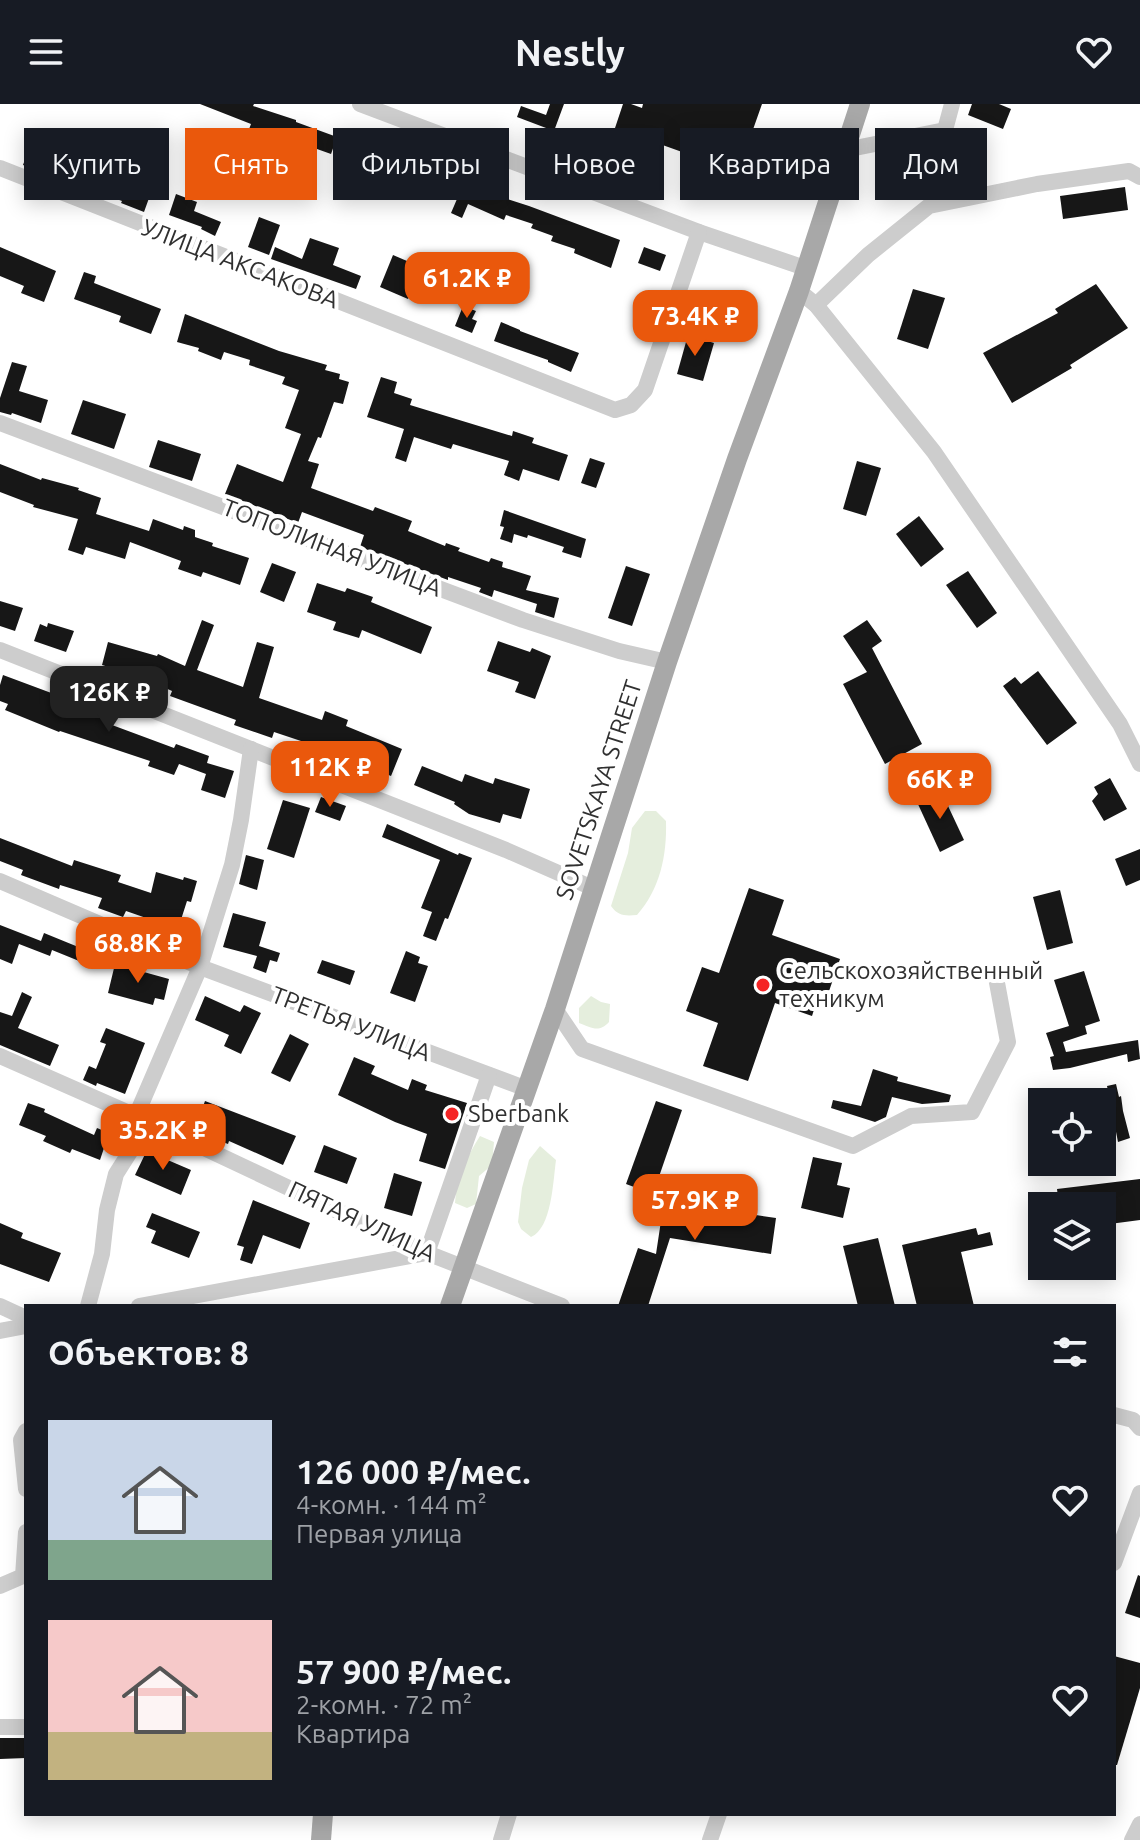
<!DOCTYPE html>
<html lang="ru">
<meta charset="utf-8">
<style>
:root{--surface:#171b24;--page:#242831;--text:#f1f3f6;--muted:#9ea1a6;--accent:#ea580c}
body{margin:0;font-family:Ubuntu,sans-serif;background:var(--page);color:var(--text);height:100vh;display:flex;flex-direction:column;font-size:30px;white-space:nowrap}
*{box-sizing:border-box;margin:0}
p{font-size:26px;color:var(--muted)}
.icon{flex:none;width:44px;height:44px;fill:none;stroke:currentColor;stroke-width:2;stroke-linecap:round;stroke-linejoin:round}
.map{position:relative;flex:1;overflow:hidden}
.side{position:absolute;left:24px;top:1200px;width:1092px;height:512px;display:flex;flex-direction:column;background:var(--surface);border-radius:0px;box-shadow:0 4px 20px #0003}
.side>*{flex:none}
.hud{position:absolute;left:24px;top:24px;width:1092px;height:72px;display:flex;gap:16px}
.buttons{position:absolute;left:1028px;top:984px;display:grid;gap:16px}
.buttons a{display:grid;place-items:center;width:88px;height:88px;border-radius:0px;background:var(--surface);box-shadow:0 4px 20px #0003;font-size:40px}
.price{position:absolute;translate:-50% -68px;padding:0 18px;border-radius:16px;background:var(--accent);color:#fff;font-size:26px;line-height:52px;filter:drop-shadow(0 2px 4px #0008)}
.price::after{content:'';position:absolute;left:50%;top:48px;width:24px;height:18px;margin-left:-12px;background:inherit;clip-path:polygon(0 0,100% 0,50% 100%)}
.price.current{background:#222;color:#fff}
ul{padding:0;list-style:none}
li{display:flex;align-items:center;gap:24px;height:200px;padding:0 24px}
li span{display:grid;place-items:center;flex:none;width:224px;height:160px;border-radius:0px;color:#555}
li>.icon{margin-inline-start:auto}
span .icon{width:96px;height:96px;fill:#fffc;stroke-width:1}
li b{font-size:34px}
h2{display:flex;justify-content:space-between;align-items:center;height:96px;padding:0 24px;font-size:34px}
.tag{padding:0 28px;border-radius:0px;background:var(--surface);box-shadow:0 4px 20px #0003;font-size:28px;line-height:72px}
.tag.current{background:var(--accent);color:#fff}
header{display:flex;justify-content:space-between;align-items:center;height:104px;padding:0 24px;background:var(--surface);font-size:36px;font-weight:600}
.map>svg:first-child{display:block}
</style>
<header><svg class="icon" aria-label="menu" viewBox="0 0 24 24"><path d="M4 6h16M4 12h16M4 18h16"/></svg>Nestly<svg class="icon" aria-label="heart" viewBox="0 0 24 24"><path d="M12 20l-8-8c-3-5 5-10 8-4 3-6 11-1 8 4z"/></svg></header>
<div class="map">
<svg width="1140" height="1736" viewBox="0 0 1140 1736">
<rect width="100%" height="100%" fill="#fff"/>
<g fill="#e5eedd">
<path d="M645 707H656L666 717C667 752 660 785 637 811 625 812 618 812 611 802L628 749 632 724Z"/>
<path d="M591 892 601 898 610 900 609 918C599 929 592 924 579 919V904Z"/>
<path d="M480 1032 494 1038 492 1061 479 1072 476 1100 467 1104 455 1099C456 1073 467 1053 480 1032Z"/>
<path d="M540 1042 556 1056C553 1077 552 1124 531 1133L521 1125 518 1118 522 1084 529 1056Z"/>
</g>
<g fill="#171717">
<path d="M200 0H254L253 2 296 16V18L337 33 331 50 275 30 274 34 260 30 249 58 238 54 251 20Z"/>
<path d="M550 0H564L554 27 517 13 521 2 546 11Z"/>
<path d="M623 0H631L642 4 643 0H762L738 68 615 24Z"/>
<path d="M972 0H999L1011 5 1003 25 968 11Z"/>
<path d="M33 34 53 41 51 46 84 57V59L106 68 105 72 128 81 140 49 150 53 141 78 153 83 144 108 121 99 122 97 23 61Z"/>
<path d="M382 47 421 63 414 85 373 69Z"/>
<path d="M456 76 503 96 504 94 529 102 620 136 611 164 574 149 575 145 551 137 553 132 531 124 533 120 506 111 504 116 468 100 462 114 451 109 457 95 450 92Z"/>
<path d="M1125 83 1128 106 1063 115 1060 92Z"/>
<path d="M176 90 197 98 194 107 221 118 215 132 201 125 202 123 169 111Z"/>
<path d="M259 113 280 121 269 151 248 143Z"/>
<path d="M310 134 339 144 333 161 361 172 356 185 271 155 275 143 302 155Z"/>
<path d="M0 143 56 167 44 198 21 189 24 182 0 172Z"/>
<path d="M644 143 666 151 660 167 638 159Z"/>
<path d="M393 151 421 163 408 195 380 183Z"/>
<path d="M84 168 96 172 94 179 161 205 151 230 119 218 121 212 74 195Z"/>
<path d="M1096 180 1128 224 1070 261 1072 264 1012 299 983 249 1058 209 1055 205Z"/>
<path d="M913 185 945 194 928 245 897 235Z"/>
<path d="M463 202 476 207 472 215 477 217 472 229 455 222Z"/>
<path d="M185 210 279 247 327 261 325 266 340 270 339 275 349 278 343 300 334 298 321 334 318 333 308 357 319 360 311 384 373 407 375 403 412 417 408 427 445 442 446 439 460 444 458 447 489 458 491 454 503 458 502 463 531 472 526 486 559 494 554 514 535 508 537 500 494 486 492 493 479 488 481 484 448 473V476L360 443 364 431 302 408 298 419 225 390 237 360 283 378 301 330 285 324 299 286 282 280 285 273 249 261 250 256 224 248 221 256 198 247 199 244 177 238Z"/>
<path d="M501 218 520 226V227L579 249 571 268 548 258V256L494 237Z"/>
<path d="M688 231 714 239 703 277 677 270Z"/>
<path d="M12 258 27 262 19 287 48 296 41 319 12 309 11 311 0 308V294Z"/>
<path d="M381 273 397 278 394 289 412 295 410 301 512 332 513 327 534 334 532 339 568 351 559 377 523 365 519 377 504 371 509 357 453 340 451 345 414 333 406 358 395 354 404 325 367 313Z"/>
<path d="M83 296 126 310 114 345 71 330Z"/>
<path d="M158 336 201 350 192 377 149 363Z"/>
<path d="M590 354 605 359 596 384 581 379Z"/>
<path d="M857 357 881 364 866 412 843 405Z"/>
<path d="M0 360 41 376 42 374 79 384 78 386 101 394 96 410 149 427 153 415 183 426 184 422 195 426V433L213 439 212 442 249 454 240 481 203 468 201 473 178 465 181 457 130 438 125 455 86 443 83 451 68 446 78 415 33 403 34 401 0 388Z"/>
<path d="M504 406 586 435 581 454 562 448 564 443 528 431 527 434 514 430 512 439 500 435 504 423 500 422Z"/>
<path d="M919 412 944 445 921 463 896 430Z"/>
<path d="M272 459 296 468 284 498 260 488Z"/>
<path d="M626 462 650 470 632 522 608 514Z"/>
<path d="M968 467 997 509 977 524 946 481Z"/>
<path d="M317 479 345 488 347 484 373 493 371 498 432 523 421 550 362 526 359 534 333 526 336 518 307 508Z"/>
<path d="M0 497 23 504 15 527 0 522Z"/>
<path d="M202 516 214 521 197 566 243 583 257 538 274 543 259 594 322 616 325 607 348 616 346 622 402 645 391 672 336 649 333 659 310 651 313 641 274 628 272 634 234 621 236 616 170 592 172 587 132 569 129 581 116 577 119 566 102 561 108 538 157 552 158 550 185 562Z"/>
<path d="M867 516 882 537 872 544 922 640 885 660 843 580 867 568 843 532Z"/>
<path d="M48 519 74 527 66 548 34 537 40 520 47 523Z"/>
<path d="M498 537 530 548 532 544 551 552 535 595 515 588 519 578 487 567Z"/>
<path d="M1038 567 1077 619 1047 641 1003 582 1015 573 1021 580Z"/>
<path d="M3 571 54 590 51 597 113 618 112 621 174 644 176 640 209 652 207 659 234 667 225 694 201 686 206 670 179 660 174 671 148 662 150 657 60 627 59 628 5 606 8 600 0 597V581Z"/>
<path d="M422 662 462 678 465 670 493 680 495 674 530 685 521 715 503 710 500 719 469 710 454 700 455 698 414 681Z"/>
<path d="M1110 674 1127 705 1104 717 1092 697 1098 690 1094 683Z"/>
<path d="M941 687 964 736 940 748 917 698Z"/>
<path d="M321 693 346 702 340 717 315 708Z"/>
<path d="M283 696 310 704 294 754 267 745Z"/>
<path d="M387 720 458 751 459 749 472 754 448 815 445 814 436 837 423 832 432 808 421 804 440 756 382 733Z"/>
<path d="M0 734 72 762 74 756 121 771 118 778 151 789 156 768 183 776 184 773 197 777 191 798 187 797 178 825 126 807 123 813 98 804 102 794 60 781 59 785 21 771 23 766 0 757Z"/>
<path d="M1140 745V776L1126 782 1115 755Z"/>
<path d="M246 751 264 756 257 786 239 780Z"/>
<path d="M749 784 784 796 772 831 840 855 826 896 818 893 812 912 775 899 748 977 703 962 718 919 686 907 702 863 719 869Z"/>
<path d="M1060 786 1073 839 1047 846 1033 793Z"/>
<path d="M233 809 266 818 259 842 280 849 277 858 270 856 266 869 253 864 257 852 223 843Z"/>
<path d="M0 821 41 837 44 829 93 849 89 861 52 846 50 852 19 840 12 860 0 855Z"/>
<path d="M406 847 420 853 418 859 428 862 415 898 390 889Z"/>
<path d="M322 856 355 867 350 881 317 869Z"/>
<path d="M115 860 169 875 164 896 155 894 153 901 108 889Z"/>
<path d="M1084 867 1100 917 1085 922 1087 930 1063 938 1066 948 1138 936 1140 955 1128 958 1127 950 1070 964 1053 966 1050 953 1054 952 1046 929 1069 922 1054 876Z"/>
<path d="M22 888 32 893 18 924 59 941 50 962 0 941V908L12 912Z"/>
<path d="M205 892 240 908 244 901 261 909 241 950 224 942 229 931 195 916Z"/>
<path d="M106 924 145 939 125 990 97 979 96 982 83 976 89 962 96 965 106 940 100 938Z"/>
<path d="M290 930 309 940 290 978 271 969Z"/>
<path d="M354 953 375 962 371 970 408 986 412 975 427 981 425 986 467 999 445 1065 419 1057 427 1030 395 1018 338 991Z"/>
<path d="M873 965 898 973 897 977 951 991 949 998 922 1000 892 993 886 1013 875 1018 831 1004 833 996 861 1002Z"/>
<path d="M1116 980 1119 993 1121 992 1123 1007 1130 1034 1118 1038 1107 982Z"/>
<path d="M205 997 296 1032 283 1061 229 1037 228 1040 210 1033 212 1028 196 1022Z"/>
<path d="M656 997 682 1006 653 1090 626 1080Z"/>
<path d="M28 999 45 1005 44 1008 94 1031 97 1024 109 1029 100 1056 72 1045 70 1049 43 1037 46 1032 19 1021Z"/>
<path d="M324 1041 357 1054 347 1080 314 1068Z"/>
<path d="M148 1044 164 1052 163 1054 191 1066 181 1091 135 1071Z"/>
<path d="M813 1053 842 1059 837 1081 850 1084 843 1114 801 1104Z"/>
<path d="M394 1069 422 1078 412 1112 384 1104Z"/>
<path d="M1140 1075V1116L1102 1121V1102H1059L1057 1085Z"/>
<path d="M253 1096 310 1119 300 1145 263 1131 252 1160 240 1156 244 1143 237 1141Z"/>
<path d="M664 1097 776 1114 771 1150 670 1134 648 1202H618L638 1144 656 1150Z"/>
<path d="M152 1109 200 1128 189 1154 151 1139 156 1127 146 1123Z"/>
<path d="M0 1119 23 1129 21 1134 61 1149 49 1178 0 1160Z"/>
<path d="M976 1124 978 1131 990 1128 993 1141 961 1148 974 1202H917L902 1141Z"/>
<path d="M878 1134 895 1202H858L843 1142Z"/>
<path d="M1138 1471 1140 1472V1514L1125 1509Z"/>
<path d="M1114 1552 1140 1559V1584L1117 1661H1114Z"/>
<path d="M0 1634H26V1654L0 1655Z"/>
</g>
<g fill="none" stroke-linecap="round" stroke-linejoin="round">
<g stroke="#cdcdcd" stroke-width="16">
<path d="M360 0 699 128 805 164"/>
<path d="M845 46 945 26 952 0"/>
<path d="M0 64 615 306 631 301 645 286 699 128"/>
<path d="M799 187 816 201 934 348 1120 620 1140 660"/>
<path d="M816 201 868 151 929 102 1037 80 1129 67 1140 73"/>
<path d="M0 319 523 516 619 547 667 558"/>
<path d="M0 546 506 746 595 785"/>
<path d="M0 777 200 863 527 985"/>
<path d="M555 905 582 945 853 1042 911 1012 972 1008 1008 938 995 868"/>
<path d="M0 952 136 1012 427 1149 562 1202"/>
<path d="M136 1012 200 863 232 761 241 716 251 645"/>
<path d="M0 1202 26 1214"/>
<path d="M88 1202 102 1150 107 1106 116 1070 149 1018"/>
<path d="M139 1202 427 1149 489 971"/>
<path d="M0 1227 26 1222"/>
<path d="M1114 1311 1133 1316 1140 1324"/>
<path d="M26 1327 21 1336 26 1385"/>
<path d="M1114 1459 1140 1389"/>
<path d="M0 1482 23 1472 26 1428"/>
<path d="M0 1623H26"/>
<path d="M501 1736 509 1710"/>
<path d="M710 1736 719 1710"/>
<path d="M1132 1736 1140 1720"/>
</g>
<g stroke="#a8a8a8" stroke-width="20">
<path d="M450 1202 555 905 667 558 737 355 799 187 860 0"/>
<path d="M321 1736 323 1710"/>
</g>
</g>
<g fill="#f52424" stroke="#fff" stroke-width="3">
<circle cx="763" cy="881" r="8"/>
<circle cx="452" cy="1010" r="8"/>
</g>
<g text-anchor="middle" stroke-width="8" stroke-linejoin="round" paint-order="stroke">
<g font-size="24" fill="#303030" stroke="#fff">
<text transform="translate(240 160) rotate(21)" y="8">УЛИЦА АКСАКОВА</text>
<text transform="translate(332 444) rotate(21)" y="8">ТОПОЛИНАЯ УЛИЦА</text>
<text transform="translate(599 686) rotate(-72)" y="8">SOVETSKAYA STREET</text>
<text transform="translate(351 920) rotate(21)" y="8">ТРЕТЬЯ УЛИЦА</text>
<text transform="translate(362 1118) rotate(25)" y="8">ПЯТАЯ УЛИЦА</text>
</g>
<g font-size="24" fill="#303030" stroke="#fff" text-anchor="start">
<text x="779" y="875">Сельскохозяйственный<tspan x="779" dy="28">техникум</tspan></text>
<text x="468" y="1018">Sberbank</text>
</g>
</g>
</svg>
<div class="buttons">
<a><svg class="icon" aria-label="locate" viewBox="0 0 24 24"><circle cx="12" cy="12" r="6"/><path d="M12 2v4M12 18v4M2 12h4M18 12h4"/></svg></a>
<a><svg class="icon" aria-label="layers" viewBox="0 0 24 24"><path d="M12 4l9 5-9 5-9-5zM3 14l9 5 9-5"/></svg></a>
</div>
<b class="price" style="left:467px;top:216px">61.2K ₽</b>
<b class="price" style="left:695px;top:254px">73.4K ₽</b>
<b class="price current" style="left:109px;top:630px">126K ₽</b>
<b class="price" style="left:330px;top:705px">112K ₽</b>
<b class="price" style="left:940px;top:717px">66K ₽</b>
<b class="price" style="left:138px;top:881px">68.8K ₽</b>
<b class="price" style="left:163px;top:1068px">35.2K ₽</b>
<b class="price" style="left:695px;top:1138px">57.9K ₽</b>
<div class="hud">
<a class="tag">Купить</a>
<a class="tag current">Снять</a>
<a class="tag">Фильтры</a>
<a class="tag">Новое</a>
<a class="tag">Квартира</a>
<a class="tag">Дом</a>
</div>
<section class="side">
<h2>Объектов: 8<svg class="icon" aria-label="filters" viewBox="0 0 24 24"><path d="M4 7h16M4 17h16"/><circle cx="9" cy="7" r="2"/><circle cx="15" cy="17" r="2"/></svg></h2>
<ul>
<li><span style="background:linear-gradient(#c9d6e8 75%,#7fa58c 0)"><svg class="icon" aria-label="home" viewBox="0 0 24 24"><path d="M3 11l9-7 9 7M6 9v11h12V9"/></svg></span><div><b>126 000 ₽/мес.</b><p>4-комн. · 144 m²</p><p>Первая улица</p></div><svg class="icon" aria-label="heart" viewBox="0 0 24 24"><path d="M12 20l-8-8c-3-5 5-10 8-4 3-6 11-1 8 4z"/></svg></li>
<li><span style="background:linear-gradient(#f6c9c9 70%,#c2b280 0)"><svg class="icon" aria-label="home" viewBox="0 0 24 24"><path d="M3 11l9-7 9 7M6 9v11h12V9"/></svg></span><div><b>57 900 ₽/мес.</b><p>2-комн. · 72 m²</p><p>Квартира</p></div><svg class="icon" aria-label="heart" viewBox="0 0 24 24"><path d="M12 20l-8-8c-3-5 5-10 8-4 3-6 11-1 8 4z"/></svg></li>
</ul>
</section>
</div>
